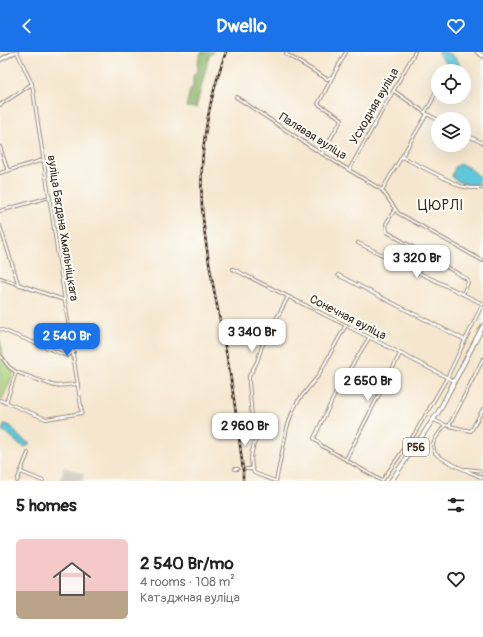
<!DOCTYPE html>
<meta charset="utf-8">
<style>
:root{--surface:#fff;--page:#f6f6f6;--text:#222;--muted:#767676;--accent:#1a73e8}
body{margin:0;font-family:Pangolin,sans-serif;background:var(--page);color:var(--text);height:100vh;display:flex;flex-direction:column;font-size:15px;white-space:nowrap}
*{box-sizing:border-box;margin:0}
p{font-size:13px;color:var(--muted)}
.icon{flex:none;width:22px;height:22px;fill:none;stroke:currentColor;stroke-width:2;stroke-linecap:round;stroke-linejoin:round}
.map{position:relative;height:429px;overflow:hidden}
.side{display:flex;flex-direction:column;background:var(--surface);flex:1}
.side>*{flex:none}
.tools{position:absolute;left:431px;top:12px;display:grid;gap:8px}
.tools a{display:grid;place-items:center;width:40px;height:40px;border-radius:50%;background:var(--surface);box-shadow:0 4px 16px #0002;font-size:20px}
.price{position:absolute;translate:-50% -34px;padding:0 9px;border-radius:8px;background:#fff;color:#222;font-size:13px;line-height:26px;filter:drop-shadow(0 1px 2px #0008)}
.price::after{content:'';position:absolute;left:50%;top:24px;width:12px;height:9px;margin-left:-6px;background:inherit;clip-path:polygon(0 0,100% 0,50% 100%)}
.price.on{background:var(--accent);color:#fff}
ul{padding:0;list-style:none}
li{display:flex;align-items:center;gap:12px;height:100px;padding:0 16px}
li span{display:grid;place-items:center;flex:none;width:112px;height:80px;border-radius:6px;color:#555}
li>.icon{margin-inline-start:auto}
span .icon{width:48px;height:48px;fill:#fffc;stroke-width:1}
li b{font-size:17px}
h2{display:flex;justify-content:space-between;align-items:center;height:48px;padding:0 16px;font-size:17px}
header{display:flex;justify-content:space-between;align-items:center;height:52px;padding:0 16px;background:var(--accent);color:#fff;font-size:18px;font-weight:700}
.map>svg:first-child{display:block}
</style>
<header><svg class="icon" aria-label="back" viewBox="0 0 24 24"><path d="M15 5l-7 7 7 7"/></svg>Dwello<svg class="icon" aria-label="heart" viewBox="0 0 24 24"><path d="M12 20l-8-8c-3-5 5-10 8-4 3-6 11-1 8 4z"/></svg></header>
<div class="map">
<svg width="483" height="429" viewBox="0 0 483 429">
<rect width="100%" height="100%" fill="#fdfcf7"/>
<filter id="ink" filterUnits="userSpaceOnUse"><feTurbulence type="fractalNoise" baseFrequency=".025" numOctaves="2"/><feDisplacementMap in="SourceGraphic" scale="8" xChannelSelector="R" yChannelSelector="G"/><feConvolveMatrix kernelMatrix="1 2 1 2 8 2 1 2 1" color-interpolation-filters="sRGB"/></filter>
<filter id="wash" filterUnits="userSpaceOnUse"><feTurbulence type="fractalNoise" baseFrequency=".012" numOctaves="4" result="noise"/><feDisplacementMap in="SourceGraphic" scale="16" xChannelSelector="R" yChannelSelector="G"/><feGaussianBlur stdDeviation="0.9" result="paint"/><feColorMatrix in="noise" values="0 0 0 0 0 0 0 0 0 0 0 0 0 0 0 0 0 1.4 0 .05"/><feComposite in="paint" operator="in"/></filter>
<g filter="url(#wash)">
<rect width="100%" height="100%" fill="#f5e7cf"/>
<path fill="#cbc2b8" d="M64 415 84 422 82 429H60Z"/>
<path fill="#abcf78" stroke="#737c4b" d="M0 287C3 299 3 312 14 320L2 348 0 347Z"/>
<path fill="#88b268" stroke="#626e43" d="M201 0H214L209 4 196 56 186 55 190 38 193 34V24L198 18 197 11Z"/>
<g fill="#5ec7da" stroke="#4c787c">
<path d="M439 0C449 0 456 4 460 13L459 17C450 18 445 9 439 3Z"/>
<path d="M460 112C467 114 475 119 480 126L478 132C471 134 460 131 454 127L452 124 455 115Z"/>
<path d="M5 372 11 374C16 381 20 387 29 391V393L25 395 17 391 13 386 2 378Z"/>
</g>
</g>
<g filter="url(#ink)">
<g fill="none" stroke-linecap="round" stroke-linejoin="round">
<path stroke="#d0c1ac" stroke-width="2" stroke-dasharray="2 1" stroke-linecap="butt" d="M238 417H246"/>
<defs>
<g id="minor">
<path d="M287 0 286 2 327 27 332 25"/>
<path d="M394 39 427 62 438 68"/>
<path d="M236 45 311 95 382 138 398 161 483 209"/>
<path d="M0 53 32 32"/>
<path d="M425 60 431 51 438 34"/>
<path d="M464 82 483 91"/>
<path d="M0 95 8 119"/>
<path d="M322 101 342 67 318 52 346 0"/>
<path d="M402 105 460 134 471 136H483"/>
<path d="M349 118 415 0"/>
<path d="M0 121 43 108"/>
<path d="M382 138 427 62"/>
<path d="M395 157 386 172 387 180 467 227 468 230 463 242"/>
<path d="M0 159 50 145"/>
<path d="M0 174 19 234"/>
<path d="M358 191 483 252"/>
<path d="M233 217 361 281 454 329"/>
<path d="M338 223 465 288"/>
<path d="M0 226 64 248"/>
<path d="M0 277 67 304 74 300"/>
<path d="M369 286 338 336 314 386 322 394 382 429"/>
<path d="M0 303 9 315 16 320 55 334 78 332"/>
<path d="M0 348 46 367 82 361C66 251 48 142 32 32L17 0"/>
<path d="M6 351 16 320"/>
<path d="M434 368 445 373 471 379 483 357"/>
<path d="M445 373C441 379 435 385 433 392 433 395 434 398 435 401 442 409 472 421 483 426"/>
<path d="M449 374 483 307"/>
<path d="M346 407 400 302"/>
<path d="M235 417H238"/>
<path d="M246 417H252"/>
<path d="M466 417 483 419"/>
<path d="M21 420 43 429"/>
<path d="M17 429 28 401"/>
<path d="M275 429 254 421C247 406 254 390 261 376L252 365 249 331V324L257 310 262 294 288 245"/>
<path d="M276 429 287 376 293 358 298 349 318 324 346 273"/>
<path d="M382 429 415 381 447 326 483 251"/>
</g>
<g id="tertiary">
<path d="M477 0 483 4"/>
<path d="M0 8 15 0"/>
</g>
<path id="primary" d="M391 429 439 359 483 274"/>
</defs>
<use href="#minor" stroke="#988876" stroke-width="4"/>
<use href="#tertiary" stroke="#988876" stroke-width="5"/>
<use href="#primary" stroke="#988876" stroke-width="5.5"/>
<use href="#minor" stroke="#fff" stroke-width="2"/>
<use href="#tertiary" stroke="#fff" stroke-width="3"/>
<use href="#primary" stroke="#fff" stroke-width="3.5"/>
<defs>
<path id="rail" d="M226 0C208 49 199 102 202 155 206 209 220 263 229 316 235 350 239 384 243 418V429"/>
</defs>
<use href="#rail" stroke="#3b2a1e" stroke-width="2.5"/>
<use href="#rail" stroke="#fdfcf7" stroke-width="1" stroke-dasharray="3" stroke-linecap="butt"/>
</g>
</g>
<g text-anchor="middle" stroke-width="4" stroke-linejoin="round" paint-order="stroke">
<rect fill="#fdfcf7" stroke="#75695f" stroke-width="1" x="403" y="386" width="26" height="18" rx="3"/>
<g font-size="11" font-weight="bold" fill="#3b2a1e">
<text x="416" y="399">Р56</text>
</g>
<g font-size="12" fill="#3b2a1e" stroke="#fdfcf7">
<text transform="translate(374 54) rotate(-60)" y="4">Усходняя вуліца</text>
<text transform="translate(313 84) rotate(32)" y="4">Палявая вуліца</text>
<text transform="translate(63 176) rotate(81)" y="4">вуліца Багдана Хмяльніцкага</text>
<text transform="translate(348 265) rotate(27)" y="4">Сонечная вуліца</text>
</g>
<g font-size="14" letter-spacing="1" fill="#3b2a1e" stroke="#fdfcf7">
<text x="441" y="158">ЦЮРЛІ</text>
</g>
</g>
</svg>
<div class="tools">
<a><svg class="icon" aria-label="locate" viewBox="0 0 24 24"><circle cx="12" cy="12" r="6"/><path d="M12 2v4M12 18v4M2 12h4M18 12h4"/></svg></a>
<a><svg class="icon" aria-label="layers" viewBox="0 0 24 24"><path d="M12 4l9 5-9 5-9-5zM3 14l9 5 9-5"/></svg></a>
</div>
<b class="price" style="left:417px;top:227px">3 320 Br</b>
<b class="price" style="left:252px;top:301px">3 340 Br</b>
<b class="price on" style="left:67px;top:305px">2 540 Br</b>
<b class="price" style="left:368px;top:350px">2 650 Br</b>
<b class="price" style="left:245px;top:395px">2 960 Br</b>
</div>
<section class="side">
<h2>5 homes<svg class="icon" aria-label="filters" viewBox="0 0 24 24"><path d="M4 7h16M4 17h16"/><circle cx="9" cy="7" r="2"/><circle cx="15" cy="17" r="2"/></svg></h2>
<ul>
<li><span style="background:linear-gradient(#f6c9c9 65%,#b9a48a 0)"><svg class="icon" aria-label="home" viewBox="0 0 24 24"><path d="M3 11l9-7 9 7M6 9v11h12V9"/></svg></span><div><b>2 540 Br/mo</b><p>4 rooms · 108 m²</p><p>Катэджная вуліца</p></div><svg class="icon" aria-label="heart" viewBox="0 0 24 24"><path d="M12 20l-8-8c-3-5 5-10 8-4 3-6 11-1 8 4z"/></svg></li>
</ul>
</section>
